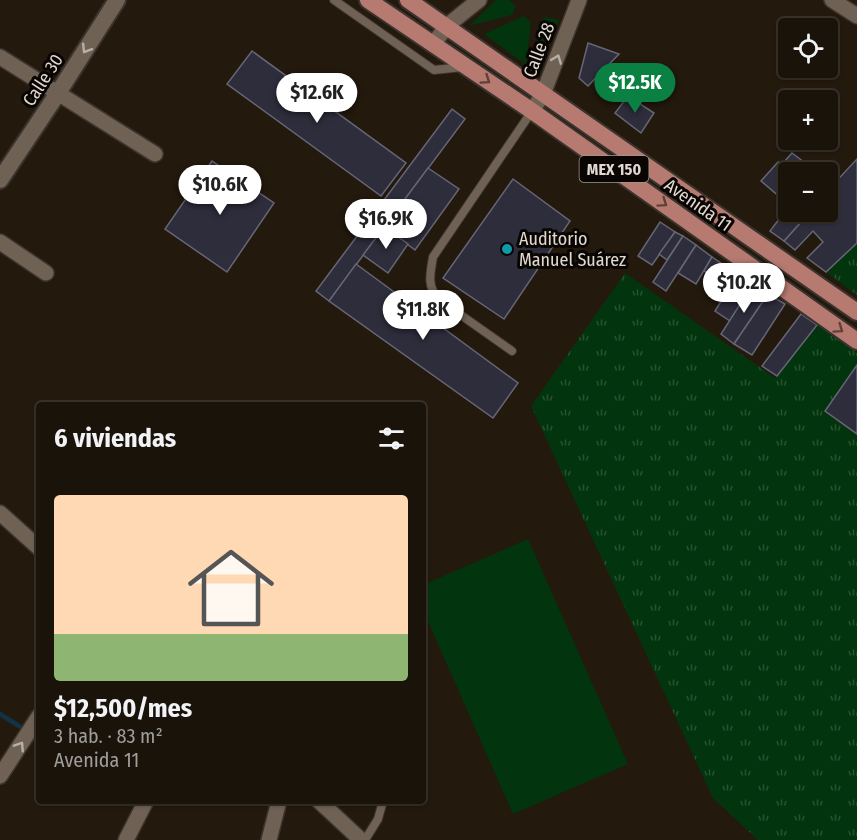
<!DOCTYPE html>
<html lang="es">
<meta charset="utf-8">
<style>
:root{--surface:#1a130a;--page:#231c13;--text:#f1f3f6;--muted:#9f9e9c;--line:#38322b;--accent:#0b8043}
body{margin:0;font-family:"Fira Sans Condensed",sans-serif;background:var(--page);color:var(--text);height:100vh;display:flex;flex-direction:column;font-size:22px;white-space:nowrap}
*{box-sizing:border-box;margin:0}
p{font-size:20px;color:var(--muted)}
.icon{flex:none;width:33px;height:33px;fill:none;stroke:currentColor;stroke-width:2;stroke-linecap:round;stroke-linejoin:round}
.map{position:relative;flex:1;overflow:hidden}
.side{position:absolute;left:36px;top:402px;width:390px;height:402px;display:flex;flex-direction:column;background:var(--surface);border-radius:6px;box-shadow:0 2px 4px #0004,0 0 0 2px var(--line)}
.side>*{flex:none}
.controls{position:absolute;left:778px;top:18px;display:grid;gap:12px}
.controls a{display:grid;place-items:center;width:60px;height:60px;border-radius:6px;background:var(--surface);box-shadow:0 2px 4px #0004,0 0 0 2px var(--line);font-size:30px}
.price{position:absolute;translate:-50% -51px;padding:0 14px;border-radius:21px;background:#fff;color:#222;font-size:20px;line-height:39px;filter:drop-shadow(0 2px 3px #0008)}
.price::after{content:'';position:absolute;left:50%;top:36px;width:18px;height:14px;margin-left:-9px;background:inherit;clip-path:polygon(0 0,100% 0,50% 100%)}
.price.selected{background:var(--accent);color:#fff}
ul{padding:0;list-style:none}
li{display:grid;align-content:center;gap:12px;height:318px;padding:0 18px}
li+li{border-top:2px solid var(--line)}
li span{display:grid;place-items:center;height:186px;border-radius:6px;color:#555}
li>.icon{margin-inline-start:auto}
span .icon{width:108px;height:108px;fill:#fffc;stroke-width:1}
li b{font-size:26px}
h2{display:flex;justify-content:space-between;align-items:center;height:72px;padding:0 18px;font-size:26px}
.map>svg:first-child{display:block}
</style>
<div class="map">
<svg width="857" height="840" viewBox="0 0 857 840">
<defs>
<pattern id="grass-tufts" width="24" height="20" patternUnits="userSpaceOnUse" patternTransform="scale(1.5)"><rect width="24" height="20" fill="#02350e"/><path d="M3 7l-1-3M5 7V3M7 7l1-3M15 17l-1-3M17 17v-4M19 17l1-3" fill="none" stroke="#275230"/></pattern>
</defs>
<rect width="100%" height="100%" fill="#23190d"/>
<g fill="url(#grass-tufts)">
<path d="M857 243V295L826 272Z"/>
<path d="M625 273 775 378 817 325 857 353V365L825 411H823L857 435V840H758L713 798 531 406Z"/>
</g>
<g fill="#02350e">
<path d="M496 0H509L516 5 512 15 469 26Z"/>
<path d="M523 16 531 22 526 65 484 34Z"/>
<path d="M545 17 559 20 540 59 538 24Z"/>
<path d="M528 539 628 764 513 814 423 610V585Z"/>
</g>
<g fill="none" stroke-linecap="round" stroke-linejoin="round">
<path stroke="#143145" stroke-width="5" d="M0 714 19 726"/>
</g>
<g fill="#2e2d3c" stroke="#676677" stroke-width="1.5">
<path d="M588 43 619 54 588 86 579 78Z"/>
<path d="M252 51 406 163 381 196 227 84Z"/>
<path d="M628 96 654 113 641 133 615 113Z"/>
<path d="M452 109 465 119 329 301 316 291Z"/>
<path d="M792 153 817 172H789V205L761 181 778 162 783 163Z"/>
<path d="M857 159V243L826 272 807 258 823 242 813 231 795 250 784 241 810 212H828V190Z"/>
<path d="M212 161 274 203 227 272 165 229Z"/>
<path d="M428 168 459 189 415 250 384 227Z"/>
<path d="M513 179 570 221 504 319 443 278Z"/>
<path d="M789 206V212H810L784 241 770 231Z"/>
<path d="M660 222 675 232 652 265 638 256Z"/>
<path d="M384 227 408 244 388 273 363 255Z"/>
<path d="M675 232 683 236 667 260 659 254Z"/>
<path d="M683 236 696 245 666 291 653 282Z"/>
<path d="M696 245 712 257 696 284 678 273Z"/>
<path d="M712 257 727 267 719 280 704 271Z"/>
<path d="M356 264 518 383 493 418 329 301Z"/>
<path d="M738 274 753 284 730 321 715 311Z"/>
<path d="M753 284 768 294 734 344 721 334Z"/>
<path d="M768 294 785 304 752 355 734 344Z"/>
<path d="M801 314 817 325 777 376 762 366Z"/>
<path d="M857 365V434L825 411Z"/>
</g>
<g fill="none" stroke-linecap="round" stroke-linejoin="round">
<defs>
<g id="service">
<path d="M334 0 434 70 463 67"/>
<path d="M512 351 438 299C427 285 430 275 433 257L532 111"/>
<path d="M365 840 378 819 383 801"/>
</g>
<g id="minor">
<path d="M832 0 857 16"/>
<path d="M433 44 448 25 479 0"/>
<path d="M0 57 155 154"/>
<path d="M532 111 543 94 579 0"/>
<path d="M0 242 46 273"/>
<path d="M0 513 39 548"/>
<path d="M0 776 39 716"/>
<path d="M319 801 361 840"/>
<path d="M126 840 146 801"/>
<path d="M269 840 279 801"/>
</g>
<path id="tertiary" d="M0 180 58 93 117 0"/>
<g id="primary">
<path d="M368 0 532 111 857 341"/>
<path d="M408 0 857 312"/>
</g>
</defs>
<use href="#service" stroke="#3b332e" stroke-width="10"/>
<use href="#minor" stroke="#3b332e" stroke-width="18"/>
<use href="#tertiary" stroke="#3b332e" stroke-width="20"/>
<use href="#primary" stroke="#3b332e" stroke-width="20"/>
<use href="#service" stroke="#6f6254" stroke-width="8"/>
<use href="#minor" stroke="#6f6254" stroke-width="15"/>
<use href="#tertiary" stroke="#6f6254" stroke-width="16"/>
<use href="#primary" stroke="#b67a70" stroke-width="16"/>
</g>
<defs><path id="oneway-chevron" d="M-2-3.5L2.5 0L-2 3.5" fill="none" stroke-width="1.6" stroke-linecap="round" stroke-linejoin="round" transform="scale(1.5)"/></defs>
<g stroke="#b9afa5">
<use href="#oneway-chevron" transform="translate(86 49) rotate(122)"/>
<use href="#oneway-chevron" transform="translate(557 59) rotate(-69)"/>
<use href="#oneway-chevron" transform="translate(20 746) rotate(-57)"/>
</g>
<g stroke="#604039">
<use href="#oneway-chevron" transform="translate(486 80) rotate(34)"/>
<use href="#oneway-chevron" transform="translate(663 203) rotate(35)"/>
<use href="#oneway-chevron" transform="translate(839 329) rotate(35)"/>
</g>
<circle fill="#0f9aa8" stroke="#090502" stroke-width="2" cx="507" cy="249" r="6"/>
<g text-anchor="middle" stroke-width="6" stroke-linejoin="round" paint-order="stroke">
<rect fill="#090502" stroke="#a09993" stroke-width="1.5" x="579.5" y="156" width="69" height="26" rx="4.5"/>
<g font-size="16" font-weight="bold" fill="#e1d9d1">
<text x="614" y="175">MEX 150</text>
</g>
<g font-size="18" fill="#e1d9d1" stroke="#090502">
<text transform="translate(539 50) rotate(-69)" y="6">Calle 28</text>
<text transform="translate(43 80) rotate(-57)" y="6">Calle 30</text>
<text transform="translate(698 205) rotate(35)" y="6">Avenida 11</text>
</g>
<g font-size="18" fill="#e1d9d1" stroke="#090502" text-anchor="start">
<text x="519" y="245">Auditorio<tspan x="519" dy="21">Manuel Suárez</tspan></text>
</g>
</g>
</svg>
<div class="controls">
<a><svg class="icon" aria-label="locate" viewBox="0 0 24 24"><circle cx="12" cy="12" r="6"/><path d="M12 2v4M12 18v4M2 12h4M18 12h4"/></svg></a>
<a>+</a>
<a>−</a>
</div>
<b class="price selected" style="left:635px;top:114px">$12.5K</b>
<b class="price" style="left:317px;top:124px">$12.6K</b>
<b class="price" style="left:220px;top:216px">$10.6K</b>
<b class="price" style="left:386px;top:250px">$16.9K</b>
<b class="price" style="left:744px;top:314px">$10.2K</b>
<b class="price" style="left:423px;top:341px">$11.8K</b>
<section class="side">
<h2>6 viviendas<svg class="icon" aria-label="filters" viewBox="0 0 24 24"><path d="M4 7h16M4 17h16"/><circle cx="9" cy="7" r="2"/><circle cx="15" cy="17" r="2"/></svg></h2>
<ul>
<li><span style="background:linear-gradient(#ffd9b3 75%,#8fb573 0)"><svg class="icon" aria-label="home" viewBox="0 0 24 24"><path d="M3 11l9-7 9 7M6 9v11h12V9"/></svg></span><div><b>$12,500/mes</b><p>3 hab. · 83 m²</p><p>Avenida 11</p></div></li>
</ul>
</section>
</div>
